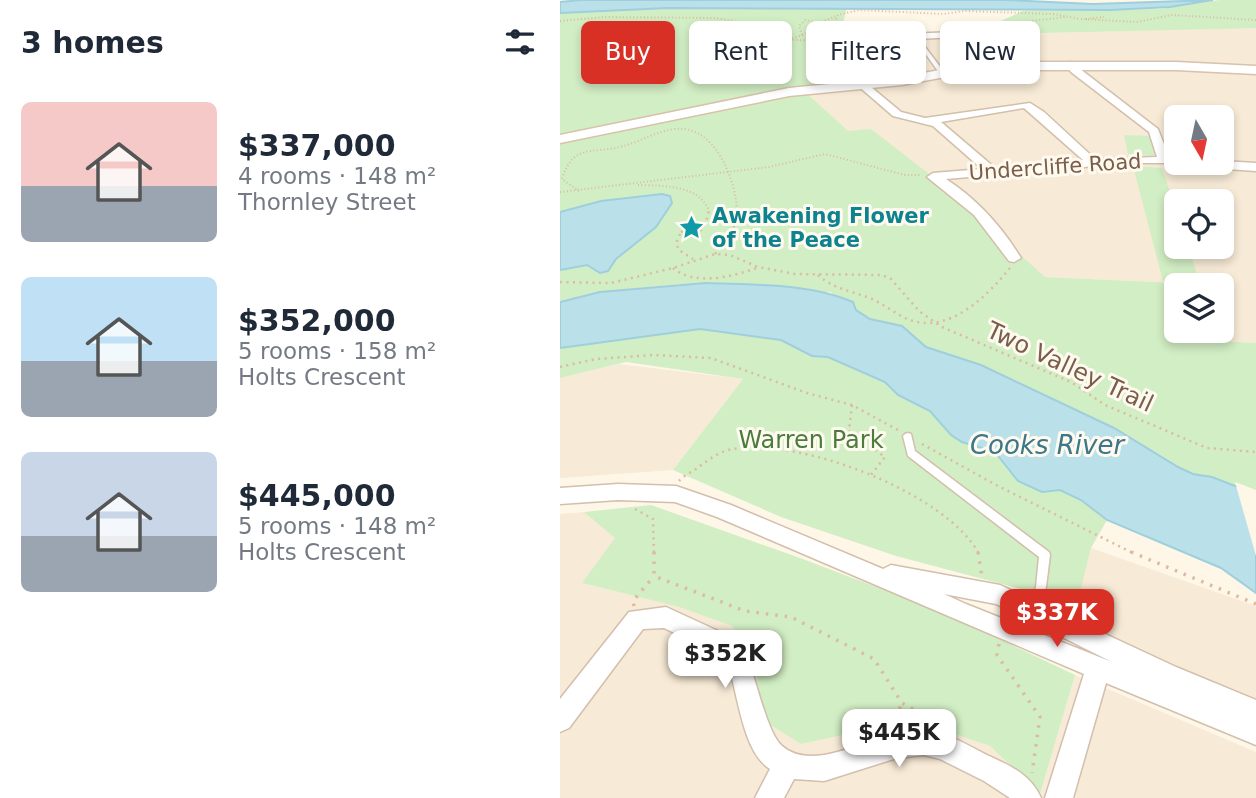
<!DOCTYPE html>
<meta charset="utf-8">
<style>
:root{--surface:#fff;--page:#f2f2f3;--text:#1f2937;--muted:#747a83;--accent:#d93025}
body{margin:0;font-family:"DejaVu Sans",sans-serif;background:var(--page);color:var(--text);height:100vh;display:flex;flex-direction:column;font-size:26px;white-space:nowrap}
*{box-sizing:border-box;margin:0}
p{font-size:23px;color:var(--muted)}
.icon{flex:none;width:38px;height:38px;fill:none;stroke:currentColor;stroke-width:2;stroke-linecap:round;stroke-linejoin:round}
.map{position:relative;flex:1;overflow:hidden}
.side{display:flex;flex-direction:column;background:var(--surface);width:560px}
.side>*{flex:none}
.banner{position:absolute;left:21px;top:21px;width:569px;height:63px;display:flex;gap:14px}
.needle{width:46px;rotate:171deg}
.controls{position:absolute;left:604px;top:105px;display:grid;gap:14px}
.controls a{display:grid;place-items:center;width:70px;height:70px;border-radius:10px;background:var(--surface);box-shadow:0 4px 10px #0003;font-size:35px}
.price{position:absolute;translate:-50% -60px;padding:0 16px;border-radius:14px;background:#fff;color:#222;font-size:23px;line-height:46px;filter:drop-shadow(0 2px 4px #0008)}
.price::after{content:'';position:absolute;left:50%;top:42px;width:21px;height:16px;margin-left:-10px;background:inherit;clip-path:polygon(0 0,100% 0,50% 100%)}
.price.current{background:var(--accent);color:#fff}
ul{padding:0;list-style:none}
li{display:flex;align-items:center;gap:21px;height:175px;padding:0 21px}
li span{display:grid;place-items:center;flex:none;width:196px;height:140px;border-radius:10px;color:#555}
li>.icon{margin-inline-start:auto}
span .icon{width:84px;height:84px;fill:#fffc;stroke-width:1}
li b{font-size:30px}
h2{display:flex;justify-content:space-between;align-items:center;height:84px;padding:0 21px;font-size:30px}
.chip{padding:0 24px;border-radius:10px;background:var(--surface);box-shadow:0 4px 10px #0003;font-size:24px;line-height:63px}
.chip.current{background:var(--accent);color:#fff}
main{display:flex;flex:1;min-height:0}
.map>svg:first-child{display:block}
</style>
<main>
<section class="side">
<h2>3 homes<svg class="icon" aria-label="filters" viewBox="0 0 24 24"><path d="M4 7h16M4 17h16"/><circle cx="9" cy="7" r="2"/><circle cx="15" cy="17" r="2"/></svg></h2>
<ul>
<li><span style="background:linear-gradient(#f6c9c9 60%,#9aa5b1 0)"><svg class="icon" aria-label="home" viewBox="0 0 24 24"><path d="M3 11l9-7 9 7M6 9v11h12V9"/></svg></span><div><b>$337,000</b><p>4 rooms · 148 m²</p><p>Thornley Street</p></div></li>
<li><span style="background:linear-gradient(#bfe0f5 60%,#9aa5b1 0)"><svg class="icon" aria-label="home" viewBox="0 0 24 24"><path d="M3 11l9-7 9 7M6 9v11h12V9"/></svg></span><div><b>$352,000</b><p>5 rooms · 158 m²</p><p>Holts Crescent</p></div></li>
<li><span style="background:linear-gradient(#c9d6e8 60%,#9aa5b1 0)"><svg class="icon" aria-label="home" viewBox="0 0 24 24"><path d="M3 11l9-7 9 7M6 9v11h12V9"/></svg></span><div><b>$445,000</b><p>5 rooms · 148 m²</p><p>Holts Crescent</p></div></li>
</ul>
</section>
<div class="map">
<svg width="696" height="798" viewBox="0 0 696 798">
<rect width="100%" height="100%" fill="#fef7e8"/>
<g fill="#f7ead6" fill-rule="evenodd">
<path d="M696 27V343L661 341 657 331H662V285L485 277 288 132 243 90 271 40ZM616 117H662V163H616ZM616 201H662V247H616Z"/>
<path d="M59 364 183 379 113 470 0 478V378Z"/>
<path d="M24 512 56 538 22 583 119 607 172 626 195 660 202 720 241 744 353 720 430 746 480 794 515 675 696 752V798H0V514Z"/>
<path d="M531 548 696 606V703L510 628Z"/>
</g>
<g fill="#d2eec4">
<path d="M659 0H696V28L410 35 463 11 601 9Z"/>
<path d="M108 8H287L279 38 269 47 296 85 243 90 288 131 311 129 373 177 485 277 639 284 616 285V331H657L661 341 696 343V494L652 477 633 474 618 467 554 428 421 365 366 347 342 326 310 319 270 292C244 295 211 285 183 284 123 282 59 288 0 301V13Z"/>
<path d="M564 135 592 136 597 156 568 154Z"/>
<path d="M573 166 602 168 616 210V247H628L640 283 603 281Z"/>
<path d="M140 329 221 340 252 356 268 357 325 382 338 395 370 411 392 435 402 442 435 452 458 481 482 492 500 490 521 500 547 520 531 548 517 604 336 556 221 517 113 470 183 379 66 362 0 378V348Z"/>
<path d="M91 505 240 558 380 611 515 675 480 794 430 746 353 720 241 744 202 720 195 661 172 626 119 607 22 583 55 538 24 512Z"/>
</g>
<g fill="#bae0ea" stroke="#9fcfdd" stroke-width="2">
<path d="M21 0H447L533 4 653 0 610 7 550 10 108 8 0 13V2Z"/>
<path d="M102 194 110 196 112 203 96 227 56 259 48 271 40 273 27 265 0 270V212L41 201Z"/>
<path d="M146 283C193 285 251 283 293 302L296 310 310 319 342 326 366 347 421 365 554 428 618 467 633 474 652 477 696 494V593L661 568 547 520 521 500 500 490 482 492 458 481 435 452 402 442 391 435 370 411 338 395 325 382 268 357 252 356 221 340 140 329 0 348V302L40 292Z"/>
</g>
<path fill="#fef7e8" d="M675 482 696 490V556Z"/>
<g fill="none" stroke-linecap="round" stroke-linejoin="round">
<defs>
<g id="service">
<path d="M427 25 429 27 395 36 393 35Z"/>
<path d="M352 35H356L384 72V74H380Z"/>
<path d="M348 433 351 434 355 451 489 552 490 555 486 587 477 615 473 616 469 615 467 611 476 587 479 557 348 456 343 436 345 434Z"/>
</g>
<g id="minor">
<path d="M395 32 399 35 398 37 274 43 273 47 296 85 291 88 286 85 263 47 271 37Z"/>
<path d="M511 62 598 129 609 157H616V163H621H569L386 179C417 199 442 227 461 258L454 262 449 261 414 215 367 177 373 173 422 169 373 126 333 116 296 84 305 82 341 112 365 118 470 103 484 112 535 159 597 157 589 132 511 72 506 65ZM464 108 523 160 435 168 381 122Z"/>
<path d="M662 161 696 163V171L635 167 629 163Z"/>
<path d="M58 484 116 486 171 505 323 569 331 565 440 585 616 667 696 700V745L546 683 513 798H485L524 674 157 517 115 502 58 500 0 504V488ZM384 594 436 604 552 662 406 604Z"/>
<path d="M106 607 182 642C193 666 206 733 222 746 255 775 317 732 354 729 380 727 406 745 429 756 451 766 471 775 481 798H450L424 781 380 759 364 755 337 758 264 781 234 779 224 798H195L210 769C181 751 178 689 166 658L104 628 83 629 9 728 0 732V699L69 612Z"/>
</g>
<path id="secondary" d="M423 62H616L696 66V74L616 70H423L342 85 229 96 0 143V135L229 88 342 77Z"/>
</defs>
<use href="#service" stroke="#d2bfac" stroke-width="3"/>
<use href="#minor" stroke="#d2bfac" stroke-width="3"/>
<use href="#secondary" stroke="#d8c2ab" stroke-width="3"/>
<g stroke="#dcbb9f" stroke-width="2" stroke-dasharray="1 2.5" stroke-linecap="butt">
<path d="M521 19 577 22 612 15 696 20"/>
<path d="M526 19 544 17"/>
<path d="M0 21 45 17 156 18 194 25 215 39 257 41"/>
<path d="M434 25 507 17"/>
<path d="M242 35 239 26 245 20 259 23 276 16"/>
<path d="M229 40 274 23 278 15 299 10 384 14 404 11 493 14 520 19"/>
<path d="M78 185C102 186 139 184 149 211"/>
<path d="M19 191 2 179C14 142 32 155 63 146 80 142 96 131 115 129 154 124 176 179 177 211"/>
<path d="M0 192 209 167 265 154 345 175H361"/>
</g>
<g stroke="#dcbb9f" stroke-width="2.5" stroke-dasharray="2 4.5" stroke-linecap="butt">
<path d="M142 228 140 223H131L120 234C137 243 147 225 149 209"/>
<path d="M120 234 116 243 119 250 133 259"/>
<path d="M155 254 174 226 177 209"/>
<path d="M113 268C133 286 173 277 196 268"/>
<path d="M258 275C273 289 293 291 312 299 325 305 337 315 350 320 390 334 427 296 450 268"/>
<path d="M0 282 51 283 113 268 155 254 170 255 198 267 235 274 322 275 331 279 359 311 382 327 511 382 545 405 647 448 696 452"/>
<path d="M0 367 36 359 93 355 151 358 247 393 292 405 338 430"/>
<path d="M292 405 289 431 325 457 310 476"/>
<path d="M362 444 438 486 575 554"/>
<path d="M119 481C123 476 130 473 136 469 147 461 159 451 173 449 239 437 387 493 419 554"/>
<path d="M75 509 93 519 94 554"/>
</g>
<g stroke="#dcbb9f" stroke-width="3.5" stroke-dasharray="2.5 7" stroke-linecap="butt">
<path d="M94 552V576L185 611 231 617 314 659 342 703 383 725"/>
<path d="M418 552 422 577"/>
<path d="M571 552 696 604"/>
<path d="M74 606 73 601 94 576"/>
<path d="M439 644 437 655 480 717 472 773"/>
<path d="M338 725 334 721 342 703"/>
</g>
<use href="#service" fill="#fff" fill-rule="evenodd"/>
<use href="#minor" fill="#fff" fill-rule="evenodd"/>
<use href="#secondary" fill="#fff" fill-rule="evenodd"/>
</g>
<defs>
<symbol id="sight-bare" viewBox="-9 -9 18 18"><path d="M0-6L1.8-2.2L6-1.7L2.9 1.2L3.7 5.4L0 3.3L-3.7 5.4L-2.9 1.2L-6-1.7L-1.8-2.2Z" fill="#0f9aa8" stroke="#fffaf0" stroke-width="2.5" paint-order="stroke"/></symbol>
</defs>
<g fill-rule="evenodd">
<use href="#sight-bare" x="114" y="210" width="35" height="35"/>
</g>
<g text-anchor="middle" stroke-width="6" stroke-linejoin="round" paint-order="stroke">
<g font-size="21" fill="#7b5e49" stroke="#fffaf0">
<text transform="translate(495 167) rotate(-4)" y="7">Undercliffe Road</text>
</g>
<g font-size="21" font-weight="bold" fill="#0d838f" stroke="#fffaf0" text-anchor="start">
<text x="152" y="223">Awakening Flower<tspan x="152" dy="24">of the Peace</tspan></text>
</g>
<g font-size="24" fill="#7b5e49" stroke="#fffaf0">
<text transform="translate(510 367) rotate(25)" y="8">Two Valley Trail</text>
</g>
<g font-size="24" fill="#4b7c3d" stroke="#fffaf0">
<text x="251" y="448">Warren Park</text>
</g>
<g font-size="26" font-style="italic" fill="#3d7789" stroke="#fffaf0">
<text x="487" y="454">Cooks River</text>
</g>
</g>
</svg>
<div class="controls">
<a><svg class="needle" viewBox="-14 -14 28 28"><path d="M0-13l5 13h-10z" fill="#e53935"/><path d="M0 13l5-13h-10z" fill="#747a83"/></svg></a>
<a><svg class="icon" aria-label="locate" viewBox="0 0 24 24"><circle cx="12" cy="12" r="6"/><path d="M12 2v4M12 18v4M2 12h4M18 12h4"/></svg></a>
<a><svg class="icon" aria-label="layers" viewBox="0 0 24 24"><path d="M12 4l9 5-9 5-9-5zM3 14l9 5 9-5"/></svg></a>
</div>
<b class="price current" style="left:497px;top:649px">$337K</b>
<b class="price" style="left:165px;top:690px">$352K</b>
<b class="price" style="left:339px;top:769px">$445K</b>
<div class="banner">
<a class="chip current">Buy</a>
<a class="chip">Rent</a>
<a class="chip">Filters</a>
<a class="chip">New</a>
</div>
</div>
</main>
